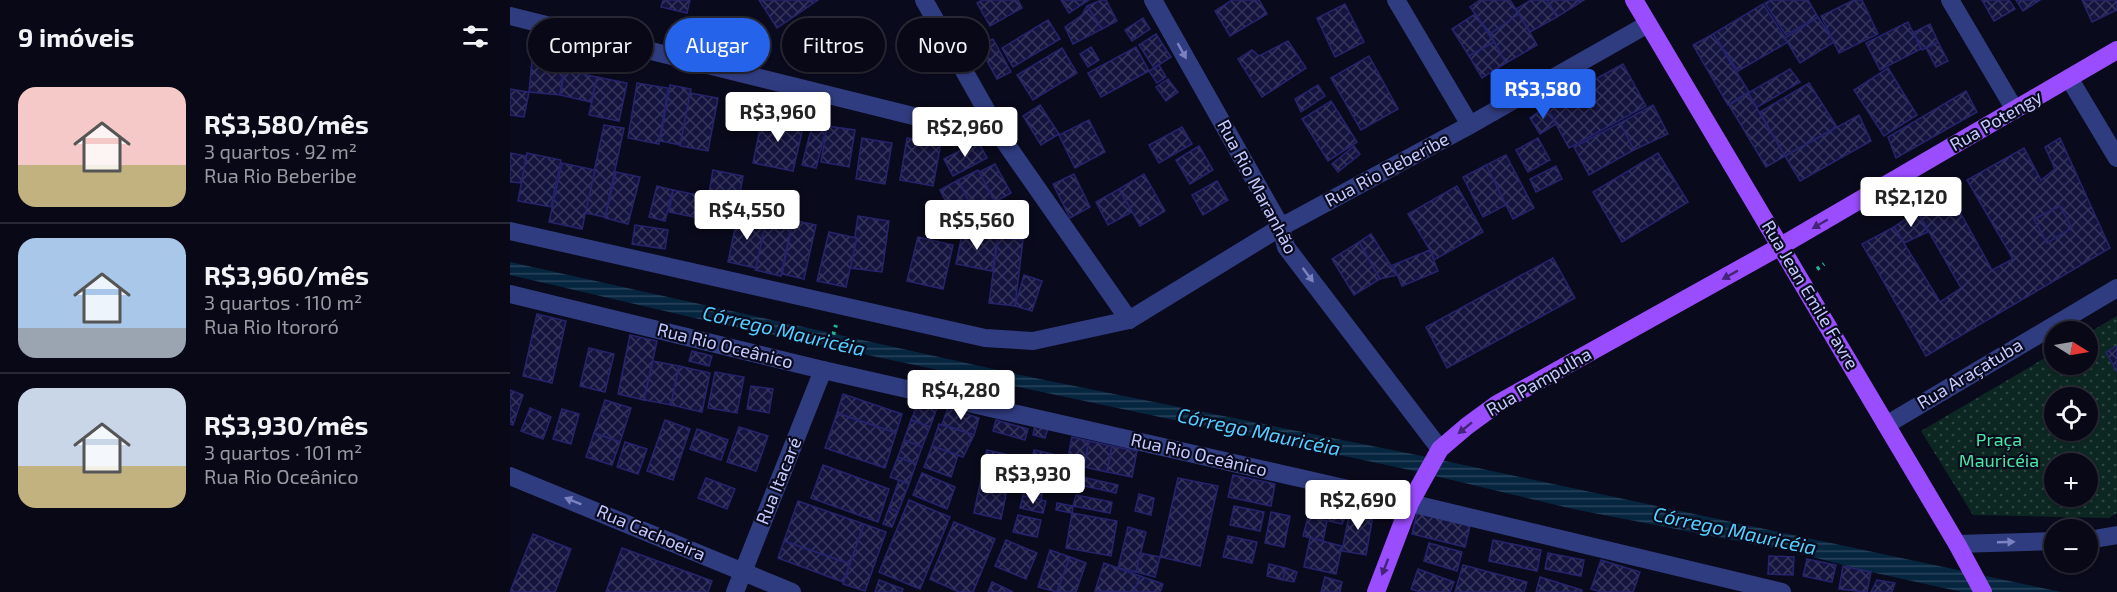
<!DOCTYPE html>
<html lang="pt">
<meta charset="utf-8">
<style>
:root{--surface:#080816;--page:#161623;--text:#f1f3f6;--muted:#989aa1;--line:#292935;--accent:#2563eb}
body{margin:0;font-family:"Exo 2",sans-serif;background:var(--page);color:var(--text);height:100vh;display:flex;flex-direction:column;font-size:22px;white-space:nowrap}
*{box-sizing:border-box;margin:0}
p{font-size:20px;color:var(--muted)}
.icon{flex:none;width:33px;height:33px;fill:none;stroke:currentColor;stroke-width:2;stroke-linecap:round;stroke-linejoin:round}
.map{position:relative;flex:1;overflow:hidden}
.side{display:flex;flex-direction:column;background:var(--surface);width:510px}
.side>*{flex:none}
.top-card{position:absolute;left:18px;top:18px;width:570px;height:54px;display:flex;gap:12px}
.needle{width:39px;rotate:101deg}
.controls{position:absolute;left:1534px;top:321px;display:grid;gap:12px}
.controls a{display:grid;place-items:center;width:54px;height:54px;border-radius:50%;background:var(--surface);box-shadow:0 2px 4px #0004,0 0 0 2px var(--line);font-size:30px}
.price{position:absolute;translate:-50% -51px;padding:0 14px;border-radius:6px;background:#fff;color:#222;font-size:20px;line-height:39px;filter:drop-shadow(0 2px 3px #0008)}
.price::after{content:'';position:absolute;left:50%;top:36px;width:18px;height:14px;margin-left:-9px;background:inherit;clip-path:polygon(0 0,100% 0,50% 100%)}
.price.on{background:var(--accent);color:#fff}
ul{padding:0;list-style:none}
li{display:flex;align-items:center;gap:18px;height:150px;padding:0 18px}
li+li{border-top:2px solid var(--line)}
li span{display:grid;place-items:center;flex:none;width:168px;height:120px;border-radius:18px;color:#555}
li>.icon{margin-inline-start:auto}
span .icon{width:72px;height:72px;fill:#fffc;stroke-width:1}
li b{font-size:26px}
h2{display:flex;justify-content:space-between;align-items:center;height:72px;padding:0 18px;font-size:26px}
.chip{padding:0 21px;border-radius:27px;background:var(--surface);box-shadow:0 2px 4px #0004,0 0 0 2px var(--line);font-size:21px;line-height:54px}
.chip.on{background:var(--accent);color:#fff}
main{display:flex;flex:1;min-height:0}
.map>svg:first-child{display:block}
</style>
<main>
<section class="side">
<h2>9 imóveis<svg class="icon" aria-label="filters" viewBox="0 0 24 24"><path d="M4 7h16M4 17h16"/><circle cx="9" cy="7" r="2"/><circle cx="15" cy="17" r="2"/></svg></h2>
<ul>
<li><span style="background:linear-gradient(#f6c9c9 65%,#c2b280 0)"><svg class="icon" aria-label="home" viewBox="0 0 24 24"><path d="M3 11l9-7 9 7M6 9v11h12V9"/></svg></span><div><b>R$3,580/mês</b><p>3 quartos · 92 m²</p><p>Rua Rio Beberibe</p></div></li>
<li><span style="background:linear-gradient(#a9c7e8 75%,#9aa5b1 0)"><svg class="icon" aria-label="home" viewBox="0 0 24 24"><path d="M3 11l9-7 9 7M6 9v11h12V9"/></svg></span><div><b>R$3,960/mês</b><p>3 quartos · 110 m²</p><p>Rua Rio Itororó</p></div></li>
<li><span style="background:linear-gradient(#c9d6e8 65%,#c2b280 0)"><svg class="icon" aria-label="home" viewBox="0 0 24 24"><path d="M3 11l9-7 9 7M6 9v11h12V9"/></svg></span><div><b>R$3,930/mês</b><p>3 quartos · 101 m²</p><p>Rua Rio Oceânico</p></div></li>
</ul>
</section>
<div class="map">
<svg width="1607" height="592" viewBox="0 0 1607 592">
<defs>
<pattern id="green-dots" width="8" height="8" patternUnits="userSpaceOnUse" patternTransform="scale(1.5)"><rect width="8" height="8" fill="#0c2721"/><path d="M2 2h.1M6 6h.1" fill="none" stroke="#2e4542" stroke-width="1.8" stroke-linecap="round"/></pattern>
<pattern id="water-rules" width="6" height="5" patternUnits="userSpaceOnUse" patternTransform="scale(1.5)"><rect width="6" height="5" fill="#06263f"/><path d="M0 2.5h6" fill="none" stroke="#29445c"/></pattern>
<pattern id="building-cross-hatch" width="8" height="8" patternUnits="userSpaceOnUse" patternTransform="scale(1.5)"><rect width="8" height="8" fill="#15143f"/><path d="M0 0l8 8M0 8l8-8" fill="none" stroke="#36355c"/></pattern>
</defs>
<rect width="100%" height="100%" fill="#0a0a1d"/>
<path fill="url(#green-dots)" fill-rule="evenodd" d="M1607 316V513L1599 518 1463 515 1411 431 1545 352V364H1578V333ZM1545 398H1578V430H1545ZM1545 464H1578V496H1545Z"/>
<path fill="url(#water-rules)" d="M0 262 510 375 907 455 1551 592H1452L1361 572 1279 551 1063 509 900 470 202 322 0 275Z"/>
<g fill="url(#building-cross-hatch)" stroke="#25246d" stroke-width="1.5">
<path d="M153 0H180L177 13 151 7Z"/>
<path d="M249 0H308L267 28Z"/>
<path d="M472 0H508L512 8 480 26 467 3Z"/>
<path d="M551 0H579L559 13Z"/>
<path d="M591 0H596L607 21 592 29 577 6Z"/>
<path d="M722 0H749L757 14 720 36 705 11Z"/>
<path d="M970 0H1000L1009 14 980 34 960 7Z"/>
<path d="M1021 0H1037L1047 17 1020 32 1006 9Z"/>
<path d="M1037 0H1074L1047 17Z"/>
<path d="M1261 0H1298L1308 17 1276 35 1255 3Z"/>
<path d="M1344 0H1352L1368 34 1329 53 1311 16Z"/>
<path d="M1472 0H1499L1505 9 1484 21Z"/>
<path d="M1506 0H1530L1513 11Z"/>
<path d="M1572 0H1607V10L1582 22Z"/>
<path d="M835 4 854 42 825 57 807 18Z"/>
<path d="M1253 4 1278 42 1228 71 1203 34Z"/>
<path d="M577 6 592 29 563 44 555 27 572 15Z"/>
<path d="M965 14 984 42 959 56 942 29Z"/>
<path d="M1009 14 1027 45 996 63 980 34Z"/>
<path d="M1308 17 1324 42 1290 63 1275 38Z"/>
<path d="M633 18 640 29 622 41 615 30Z"/>
<path d="M538 20 550 39 503 67 492 48Z"/>
<path d="M1398 22 1411 49 1370 70 1356 43Z"/>
<path d="M1420 24 1428 42 1412 50 1404 32Z"/>
<path d="M646 34 661 57 644 68 629 45Z"/>
<path d="M1203 34 1239 92 1218 105 1183 45Z"/>
<path d="M483 39 501 72 487 79 469 46Z"/>
<path d="M778 41 796 68 752 97 728 59 742 50 749 56Z"/>
<path d="M984 42 996 63 972 78 959 56Z"/>
<path d="M1428 42 1438 61 1426 67 1416 48Z"/>
<path d="M581 47 589 60 578 67 570 54Z"/>
<path d="M626 47 639 71 591 97 578 73Z"/>
<path d="M552 48 567 73 523 100 507 75Z"/>
<path d="M859 56 888 109 851 130 821 78Z"/>
<path d="M22 60 54 64 50 95 19 92Z"/>
<path d="M1113 64 1136 106 1059 148 1036 106Z"/>
<path d="M649 65 656 77 647 83 639 71Z"/>
<path d="M1378 68 1407 115 1374 136 1344 90Z"/>
<path d="M1280 69 1290 82 1246 108 1238 93Z"/>
<path d="M55 70 87 77 81 102 50 95Z"/>
<path d="M87 77 117 83 109 121 79 115Z"/>
<path d="M658 79 668 92 656 101 646 87Z"/>
<path d="M127 83 158 88 149 144 118 138Z"/>
<path d="M1299 83 1327 127 1275 156 1250 112Z"/>
<path d="M160 85 181 89 171 145 150 141Z"/>
<path d="M808 85 815 96 791 112 785 99Z"/>
<path d="M0 89 19 92 14 117 0 115Z"/>
<path d="M1456 91 1467 112 1386 158 1378 137Z"/>
<path d="M180 93 208 98 198 151 170 146Z"/>
<path d="M1238 93 1275 156 1256 167 1219 105Z"/>
<path d="M821 101 847 142 818 161 792 119Z"/>
<path d="M530 105 549 134 531 145 513 116Z"/>
<path d="M1143 105 1158 134 1124 150 1110 123Z"/>
<path d="M1036 106 1046 124 1030 134 1020 118Z"/>
<path d="M253 114 294 123 283 171 243 163Z"/>
<path d="M1349 115 1361 141 1290 181 1275 156Z"/>
<path d="M579 120 595 152 565 168 549 135Z"/>
<path d="M303 122 317 126 306 168 292 165Z"/>
<path d="M1110 123 1124 150 1079 175 1064 147Z"/>
<path d="M94 125 114 128 95 217 75 213Z"/>
<path d="M317 126 345 130 339 167 311 162Z"/>
<path d="M672 127 682 144 649 163 639 145Z"/>
<path d="M352 138 382 143 375 184 346 179Z"/>
<path d="M397 138 431 143 423 186 390 180Z"/>
<path d="M1028 138 1040 160 1018 172 1006 150Z"/>
<path d="M1550 138 1600 248 1416 356 1352 244 1384 227 1430 302 1451 288 1407 211 1439 192 1482 270 1503 259 1457 180 1514 148 1531 180 1545 169 1535 147Z"/>
<path d="M468 141 477 158 443 176 434 159Z"/>
<path d="M689 146 703 170 680 184 666 160Z"/>
<path d="M844 146 850 154 828 172 822 164Z"/>
<path d="M0 153 16 156 12 183 0 182Z"/>
<path d="M17 153 51 160 41 207 8 201Z"/>
<path d="M1148 153 1178 202 1112 242 1083 192Z"/>
<path d="M996 155 1024 208 1003 219 976 165Z"/>
<path d="M52 163 85 170 72 229 39 222Z"/>
<path d="M485 164 501 193 485 202 469 172Z"/>
<path d="M976 165 996 205 973 217 953 177Z"/>
<path d="M1046 166 1052 179 1026 192 1020 179Z"/>
<path d="M203 170 233 176 225 221 195 216Z"/>
<path d="M468 170 485 202 465 213 448 180Z"/>
<path d="M106 172 130 177 118 224 95 218Z"/>
<path d="M564 174 580 207 560 218 543 184Z"/>
<path d="M634 174 655 211 630 226 609 189Z"/>
<path d="M448 180 465 213 447 223 430 190Z"/>
<path d="M707 181 718 200 693 215 682 195Z"/>
<path d="M147 186 163 190 155 221 139 217Z"/>
<path d="M947 186 973 232 924 260 920 250 898 214Z"/>
<path d="M609 189 622 212 598 225 586 202Z"/>
<path d="M163 190 188 195 184 217 159 212Z"/>
<path d="M1550 206 1562 228 1537 243 1524 219Z"/>
<path d="M257 211 283 217 271 276 245 270Z"/>
<path d="M1407 211 1418 232 1394 243 1384 227Z"/>
<path d="M228 214 256 220 246 268 218 262Z"/>
<path d="M348 216 379 221 372 272 340 268Z"/>
<path d="M283 220 306 225 294 279 272 274Z"/>
<path d="M125 225 158 230 155 249 122 244Z"/>
<path d="M453 230 488 237 482 271 446 264Z"/>
<path d="M319 232 347 238 336 287 307 281Z"/>
<path d="M861 234 887 275 870 279 849 242Z"/>
<path d="M408 237 443 245 433 289 397 281Z"/>
<path d="M488 237 513 240 505 306 479 303Z"/>
<path d="M849 242 870 279 844 295 822 259Z"/>
<path d="M920 250 928 271 892 286 883 265Z"/>
<path d="M1043 258 1065 298 937 368 916 327Z"/>
<path d="M514 275 532 281 522 311 505 306Z"/>
<path d="M27 314 56 321 42 383 13 376Z"/>
<path d="M120 335 147 341 134 400 108 394Z"/>
<path d="M1607 346V372L1596 352Z"/>
<path d="M79 348 104 354 95 392 70 386Z"/>
<path d="M182 351 202 356 199 366 179 361Z"/>
<path d="M143 361 169 366 161 405 134 400Z"/>
<path d="M169 366 200 373 192 412 161 405Z"/>
<path d="M205 372 234 377 227 413 198 408Z"/>
<path d="M241 386 263 389 259 413 237 409Z"/>
<path d="M0 390 13 395 3 425 0 424Z"/>
<path d="M333 394 392 414 386 433 327 413Z"/>
<path d="M95 400 121 408 110 442 84 433Z"/>
<path d="M409 401 427 408 420 427 401 420Z"/>
<path d="M20 408 41 417 33 439 11 431Z"/>
<path d="M438 408 469 418 464 435 432 424Z"/>
<path d="M52 409 69 414 61 444 43 439Z"/>
<path d="M327 413 386 433 375 468 315 448Z"/>
<path d="M155 420 180 429 163 480 137 471Z"/>
<path d="M401 420 420 427 412 447 394 440Z"/>
<path d="M486 420 518 429 515 440 483 431Z"/>
<path d="M429 424 464 435 453 457 422 446Z"/>
<path d="M525 425 538 428 535 438 523 435Z"/>
<path d="M229 427 258 436 246 471 217 462Z"/>
<path d="M187 429 218 440 211 460 180 449Z"/>
<path d="M84 433 110 442 102 465 76 457Z"/>
<path d="M562 437 579 441 575 461 558 457Z"/>
<path d="M394 440 412 447 406 464 388 457Z"/>
<path d="M579 441 602 446 597 472 574 467Z"/>
<path d="M115 442 137 449 128 474 107 467Z"/>
<path d="M422 446 448 455 441 477 414 467Z"/>
<path d="M602 446 627 451 622 477 597 472Z"/>
<path d="M477 450 504 456 491 519 464 513Z"/>
<path d="M524 450 543 454 539 470 520 466Z"/>
<path d="M388 457 406 464 399 484 380 477Z"/>
<path d="M558 457 575 461 570 485 553 481Z"/>
<path d="M313 465 379 489 368 522 301 498Z"/>
<path d="M412 473 445 487 437 509 403 495Z"/>
<path d="M518 473 536 477 531 500 513 496Z"/>
<path d="M723 475 765 484 761 506 718 497Z"/>
<path d="M572 477 608 485 606 493 570 485Z"/>
<path d="M196 478 225 489 217 509 188 498Z"/>
<path d="M668 478 708 486 690 566 650 557Z"/>
<path d="M389 480 399 484 388 512 379 508Z"/>
<path d="M629 494 644 498 641 515 625 511Z"/>
<path d="M566 495 602 502 600 513 563 506Z"/>
<path d="M513 496 536 501 533 513 510 508Z"/>
<path d="M802 497 841 506 832 524 798 517Z"/>
<path d="M399 500 440 517 410 589 369 572Z"/>
<path d="M288 501 354 524 340 564 274 541Z"/>
<path d="M547 503 563 506 562 513 546 510Z"/>
<path d="M724 506 754 512 750 531 720 525Z"/>
<path d="M841 506 864 510 856 555 832 551Z"/>
<path d="M379 508 388 512 382 527 373 524Z"/>
<path d="M761 512 780 516 774 547 755 543Z"/>
<path d="M562 513 607 521 601 556 556 548Z"/>
<path d="M907 513 960 526 955 547 902 534Z"/>
<path d="M508 515 531 520 527 537 503 532Z"/>
<path d="M798 517 817 521 813 541 793 536Z"/>
<path d="M444 522 485 539 463 592H449L420 579Z"/>
<path d="M354 524 376 532 355 591 333 584Z"/>
<path d="M618 527 636 532 626 572 608 568Z"/>
<path d="M23 534 61 549 45 592H0Z"/>
<path d="M718 536 747 542 742 563 713 557Z"/>
<path d="M800 538 832 546 826 574 794 567Z"/>
<path d="M496 540 527 553 516 579 485 566Z"/>
<path d="M983 540 1031 550 1027 571 979 561Z"/>
<path d="M274 541 340 564 333 582 268 558Z"/>
<path d="M919 543 952 552 947 571 914 561Z"/>
<path d="M112 548 202 581 198 592H96Z"/>
<path d="M540 550 560 557 547 592 528 587Z"/>
<path d="M630 553 650 557 645 577 626 572Z"/>
<path d="M1038 553 1074 560 1071 576 1035 569Z"/>
<path d="M1259 556 1284 557 1283 575 1258 574Z"/>
<path d="M560 557 576 563 566 592H547Z"/>
<path d="M1297 559 1326 565 1322 582 1293 576Z"/>
<path d="M1091 560 1130 572 1123 592H1091L1081 589Z"/>
<path d="M594 563 630 576 624 592 585 591Z"/>
<path d="M759 564 776 568 773 580 757 576Z"/>
<path d="M953 565 1017 582 1014 592H945Z"/>
<path d="M1333 566 1361 572 1357 592 1329 589Z"/>
<path d="M776 568 787 572 784 582 773 580Z"/>
<path d="M908 569 944 582 940 592H910L901 589Z"/>
<path d="M630 576 653 584 650 592H624Z"/>
<path d="M815 577 832 582 830 592H811Z"/>
<path d="M1030 577 1072 590V592H1026Z"/>
<path d="M369 580 393 589 392 592H365Z"/>
<path d="M1367 580 1385 583 1382 592H1361Z"/>
<path d="M482 582 503 592H478Z"/>
</g>
<g fill="none" stroke-linecap="round" stroke-linejoin="round">
<g stroke="#22b691" stroke-width="4" stroke-dasharray="3 4.5" stroke-linecap="butt">
<path d="M1307 269 1314 264"/>
<path d="M319 349 326 325"/>
</g>
<g stroke="#303c80" stroke-width="18">
<path d="M414 0 492 138 619 320"/>
<path d="M643 0 771 227 776 247 930 449"/>
<path d="M886 0 960 125"/>
<path d="M1440 0 1505 110"/>
<path d="M0 16 492 138"/>
<path d="M1559 78 1607 158"/>
<path d="M0 231 475 338 523 341 619 320 771 227 960 125 1138 24"/>
<path d="M0 294 313 370 900 503 1272 592"/>
<path d="M1376 425 1607 288"/>
<path d="M0 476 282 592"/>
<path d="M1578 540 1607 535"/>
<path d="M1447 544 1545 541"/>
<path d="M225 592 313 370"/>
</g>
<g stroke="#9a4cff" stroke-width="18">
<path d="M1124 0 1447 544 1473 592"/>
<path d="M866 592 900 503 930 449 957 426 987 404 1271 246 1607 50"/>
</g>
</g>
<defs><path id="oneway-solid" d="M-6-.8H1V-3.2L6.5 0L1 3.2V.8H-6Z" transform="scale(1.5)"/></defs>
<g fill="#7a83c0">
<use href="#oneway-solid" transform="translate(672 51) rotate(61)"/>
<use href="#oneway-solid" transform="translate(798 275) rotate(53)"/>
<use href="#oneway-solid" transform="translate(63 501) rotate(-158)"/>
<use href="#oneway-solid" transform="translate(1496 542) rotate(-2)"/>
</g>
<g fill="#442477">
<use href="#oneway-solid" transform="translate(1310 224) rotate(150)"/>
<use href="#oneway-solid" transform="translate(1220 275) rotate(151)"/>
<use href="#oneway-solid" transform="translate(955 428) rotate(141)"/>
<use href="#oneway-solid" transform="translate(875 567) rotate(111)"/>
</g>
<g text-anchor="middle" stroke-width="4.5" stroke-linejoin="round" paint-order="stroke">
<g font-size="18" fill="#c5caff" stroke="#0a0a1d">
<text transform="translate(1486 121) rotate(-30)" y="6">Rua Potengy</text>
<text transform="translate(877 170) rotate(-28)" y="6">Rua Rio Beberibe</text>
<text transform="translate(747 187) rotate(62)" y="6">Rua Rio Maranhão</text>
<text transform="translate(1300 295) rotate(59)" y="6">Rua Jean Emile Favre</text>
<text transform="translate(215 346) rotate(14)" y="6">Rua Rio Oceânico</text>
<text transform="translate(1460 374) rotate(-31)" y="6">Rua Araçatuba</text>
<text transform="translate(1029 382) rotate(-30)" y="6">Rua Pampulha</text>
<text transform="translate(689 455) rotate(13)" y="6">Rua Rio Oceânico</text>
<text transform="translate(269 481) rotate(-68)" y="6">Rua Itacaré</text>
<text transform="translate(141 533) rotate(23)" y="6">Rua Cachoeira</text>
</g>
<g font-size="18" fill="#48e8a2" stroke="#0a0a1d">
<text x="1489" y="446">Praça<tspan x="1489" dy="21">Mauricéia</tspan></text>
</g>
<g font-size="20" font-style="italic" fill="#53d0ff" stroke="#0a0a1d">
<text transform="translate(274 331) rotate(13)" y="7">Córrego Mauricéia</text>
<text transform="translate(749 432) rotate(12)" y="7">Córrego Mauricéia</text>
<text transform="translate(1225 531) rotate(12)" y="7">Córrego Mauricéia</text>
</g>
</g>
</svg>
<div class="controls">
<a><svg class="needle" viewBox="-14 -14 28 28"><path d="M0-13l5 13h-10z" fill="#e53935"/><path d="M0 13l5-13h-10z" fill="#989aa1"/></svg></a>
<a><svg class="icon" aria-label="locate" viewBox="0 0 24 24"><circle cx="12" cy="12" r="6"/><path d="M12 2v4M12 18v4M2 12h4M18 12h4"/></svg></a>
<a>+</a>
<a>−</a>
</div>
<b class="price on" style="left:1033px;top:120px">R$3,580</b>
<b class="price" style="left:268px;top:143px">R$3,960</b>
<b class="price" style="left:455px;top:158px">R$2,960</b>
<b class="price" style="left:1401px;top:228px">R$2,120</b>
<b class="price" style="left:237px;top:241px">R$4,550</b>
<b class="price" style="left:467px;top:251px">R$5,560</b>
<b class="price" style="left:451px;top:421px">R$4,280</b>
<b class="price" style="left:523px;top:505px">R$3,930</b>
<b class="price" style="left:848px;top:531px">R$2,690</b>
<div class="top-card">
<a class="chip">Comprar</a>
<a class="chip on">Alugar</a>
<a class="chip">Filtros</a>
<a class="chip">Novo</a>
</div>
</div>
</main>
